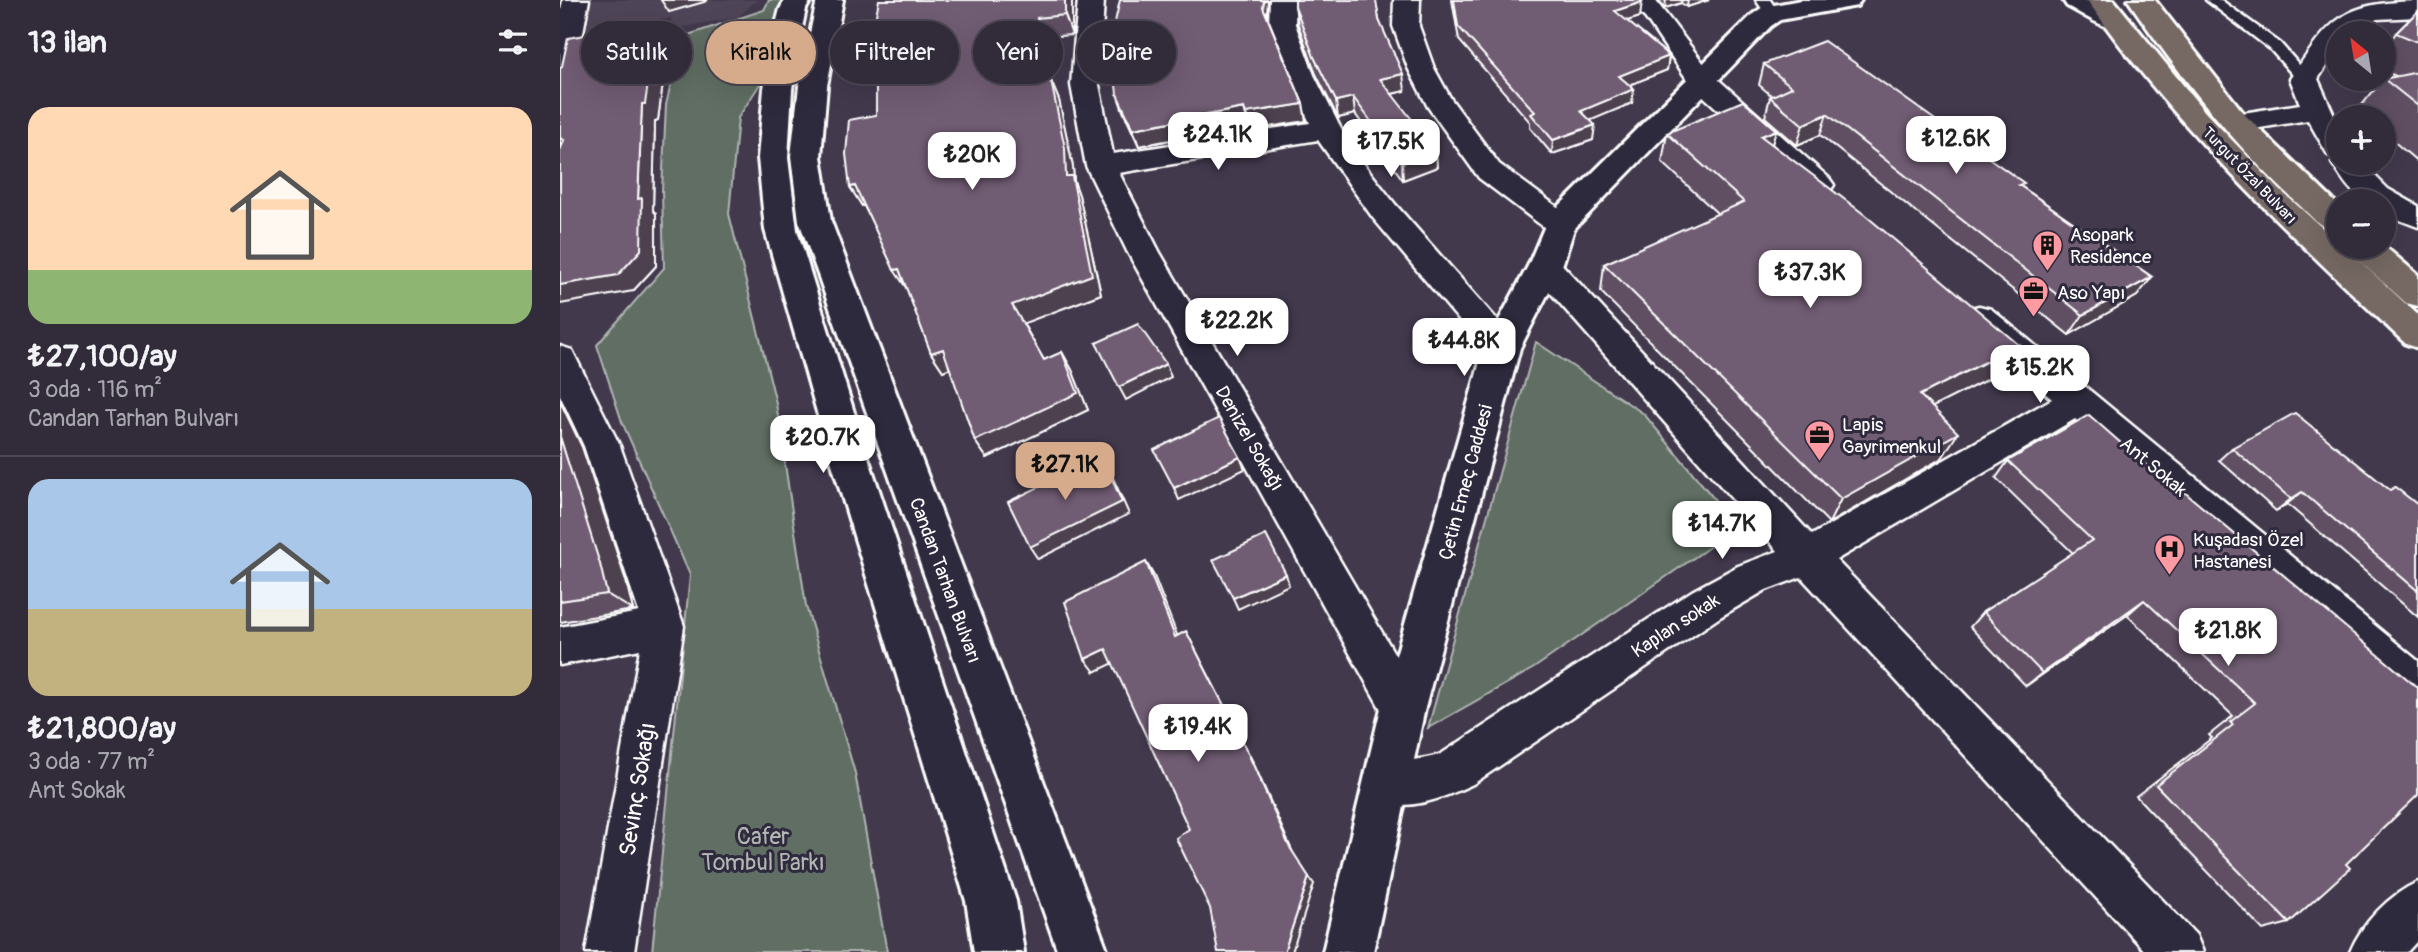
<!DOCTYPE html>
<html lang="tr">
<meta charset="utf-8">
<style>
:root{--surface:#322b3a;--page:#3a3342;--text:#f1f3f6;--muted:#a8a7af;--line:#4d4754;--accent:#d6ab8b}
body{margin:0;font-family:Pangolin,sans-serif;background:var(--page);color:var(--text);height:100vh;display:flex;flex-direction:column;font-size:26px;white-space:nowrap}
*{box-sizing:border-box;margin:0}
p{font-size:23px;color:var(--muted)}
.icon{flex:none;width:38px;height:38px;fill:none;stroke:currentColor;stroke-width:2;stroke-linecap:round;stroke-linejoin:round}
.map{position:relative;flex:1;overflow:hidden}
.sheet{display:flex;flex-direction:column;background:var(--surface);width:560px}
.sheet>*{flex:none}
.banner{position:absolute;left:21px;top:21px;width:665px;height:63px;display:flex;gap:14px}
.needle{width:46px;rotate:330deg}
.buttons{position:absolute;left:1766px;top:21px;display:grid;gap:14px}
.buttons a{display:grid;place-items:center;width:70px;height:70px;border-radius:50%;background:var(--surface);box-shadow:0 7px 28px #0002,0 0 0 2px var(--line);font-size:35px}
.price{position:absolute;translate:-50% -60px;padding:0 16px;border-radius:14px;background:#fff;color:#222;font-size:23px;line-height:46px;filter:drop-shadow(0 2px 4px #0008)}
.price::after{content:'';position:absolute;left:50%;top:42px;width:21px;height:16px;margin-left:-10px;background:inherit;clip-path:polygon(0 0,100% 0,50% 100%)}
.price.current{background:var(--accent);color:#111}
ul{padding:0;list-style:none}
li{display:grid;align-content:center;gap:14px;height:371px;padding:0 28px}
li+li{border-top:2px solid var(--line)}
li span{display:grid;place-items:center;height:217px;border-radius:21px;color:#555}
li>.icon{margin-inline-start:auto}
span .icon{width:126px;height:126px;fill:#fffc;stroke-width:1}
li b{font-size:30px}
h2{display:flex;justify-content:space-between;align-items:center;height:84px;padding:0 28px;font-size:30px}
.chip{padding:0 24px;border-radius:32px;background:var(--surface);box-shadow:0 7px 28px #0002,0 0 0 2px var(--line);font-size:24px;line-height:63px}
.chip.current{background:var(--accent);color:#111}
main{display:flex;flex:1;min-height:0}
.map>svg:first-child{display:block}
</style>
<main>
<section class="sheet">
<h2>13 ilan<svg class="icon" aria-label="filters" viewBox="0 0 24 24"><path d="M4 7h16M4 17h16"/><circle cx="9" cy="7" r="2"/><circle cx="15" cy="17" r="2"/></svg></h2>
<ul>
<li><span style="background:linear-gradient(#ffd9b3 75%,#8fb573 0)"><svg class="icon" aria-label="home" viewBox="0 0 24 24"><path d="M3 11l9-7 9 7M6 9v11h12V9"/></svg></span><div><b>₺27,100/ay</b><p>3 oda · 116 m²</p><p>Candan Tarhan Bulvarı</p></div></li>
<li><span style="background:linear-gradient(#a9c7e8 60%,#c2b280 0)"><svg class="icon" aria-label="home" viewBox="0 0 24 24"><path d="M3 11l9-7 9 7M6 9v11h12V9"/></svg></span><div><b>₺21,800/ay</b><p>3 oda · 77 m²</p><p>Ant Sokak</p></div></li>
</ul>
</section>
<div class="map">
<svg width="1858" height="952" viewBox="0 0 1858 952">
<rect width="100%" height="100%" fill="#42394d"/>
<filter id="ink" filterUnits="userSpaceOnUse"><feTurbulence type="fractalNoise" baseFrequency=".0143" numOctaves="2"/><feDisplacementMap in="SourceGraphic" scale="14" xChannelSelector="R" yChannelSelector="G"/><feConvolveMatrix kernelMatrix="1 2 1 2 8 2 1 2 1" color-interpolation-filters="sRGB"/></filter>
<g filter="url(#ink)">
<path fill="#504458" d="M32 0H197L178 17 112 29 111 18 26 33Z"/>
<g fill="#606e64" stroke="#b0b6b2" stroke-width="2">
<path d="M209 0H240L224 47 178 118 169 214 216 403 246 606 295 773 327 952H92L130 575 62 422 37 345 104 268 102 191 106 105 122 37 204 10Z"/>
<path d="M976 342 1084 414 1155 500 1161 539 974 668 868 728Z"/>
</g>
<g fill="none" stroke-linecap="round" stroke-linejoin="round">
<defs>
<g id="service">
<path d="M1196 0H1210L1219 13 1212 17 1207 16Z"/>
<path d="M1646 0H1661L1720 43 1749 76V82H1739L1710 49Z"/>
</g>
<g id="minor">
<path d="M3 0H29L14 81 10 87 0 89V16Z"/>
<path d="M518 0H544L539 85 553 154 750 123 728 75 709 24 710 0H736L735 24 754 75 789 145 835 204 954 339 959 348 954 357 942 361 930 357 813 218 758 140 559 173 599 251 858 694 864 708 858 722 843 728 828 722 567 251 526 166 511 85Z"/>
<path d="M834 0H860L859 26 874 68 891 99 939 164 1011 217 1015 224 1011 231 1000 235 989 231 919 178 868 107 848 68 833 26Z"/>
<path d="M1068 0H1095L1151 73 1269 178 1274 185 1269 192 1259 195 1249 192 1131 85 1086 19Z"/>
<path d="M1858 1V17L1817 19 1791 33H1778V48L1758 79 1778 124V163H1802L1828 189 1858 206V227L1824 214V201C1793 201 1788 187 1772 163L1776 157 1768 155 1748 120 1676 132 1666 129 1662 123 1666 117 1676 114 1740 104 1730 79C1772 18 1781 3 1858 1Z"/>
<path d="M985 255 996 258 1252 535 1492 399 1407 327 1403 318 1407 309 1419 306 1431 309 1858 661V707L1843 701 1515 419 1276 560 1636 935 1643 952H1586L1241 577 1206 590 1160 617 913 784C879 800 846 813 810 799L804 783 810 767C833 758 858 763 881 754L1132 591 1178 566 1218 551 974 274 969 266 974 258Z"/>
<path d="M0 346 12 350 60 446 124 626 74 952H26L80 649 0 665V627L79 612 24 446 0 395Z"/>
<path d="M1858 882V940L1847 952H1790C1801 924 1830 894 1858 882Z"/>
</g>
<g id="tertiary">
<path d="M1241 0H1301L1297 6 1220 20 1211 26 1014 229 1002 266 960 348 865 708 813 952H763L821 708 924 348 968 266 989 216 1193 14 1203 7Z"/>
<path d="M1503 0C1526 0 1556 0 1571 22L1568 28C1547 33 1525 15 1507 6Z"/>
</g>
<g id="secondary">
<path d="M225 0H251L246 9 238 47 232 89 228 158 237 230 307 454 456 901 464 952H414L406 901 269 454 205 230 198 158 204 89 210 47 220 9Z"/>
<path d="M257 0H283L267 86 261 156 271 221 548 952H498L239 221 231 156 239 86Z"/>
</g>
<g id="trunk">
<path d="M1527 0H1554L1645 112 1719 189 1778 242V247H1783L1792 255 1788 247 1824 246 1858 275V306L1846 303 1795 257 1858 315V348L1846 344C1732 236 1617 130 1527 0Z"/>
<path d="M1568 0H1595L1686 116 1778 205V234C1761 229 1749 214 1736 202 1672 143 1617 72 1568 0Z"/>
</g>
</defs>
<use href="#service" stroke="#fff" stroke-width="5"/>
<use href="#minor" stroke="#fff" stroke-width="5"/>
<use href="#tertiary" stroke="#fff" stroke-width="6"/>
<use href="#secondary" stroke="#fff" stroke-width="6"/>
<use href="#trunk" stroke="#fff" stroke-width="6"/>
<use href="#service" fill="#2f2a3d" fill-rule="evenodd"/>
<use href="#minor" fill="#2f2a3d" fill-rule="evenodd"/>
<use href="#tertiary" fill="#2f2a3d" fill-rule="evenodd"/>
<use href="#secondary" fill="#2f2a3d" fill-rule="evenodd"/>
<use href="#trunk" fill="#766964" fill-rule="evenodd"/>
</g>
<g fill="#604f63" stroke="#fff" stroke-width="2">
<path d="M319 0H512V35L484 37 486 82 491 81 499 100 513 167 514 181 519 195 541 294 463 323 484 360 502 352 512 370 528 410 427 458 415 441 390 368 383 371 371 353 347 289 304 206H302L290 187 316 115Z"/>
<path d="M892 0H1080V17L1067 21 1109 56 1107 70 1069 85 1074 89 1072 103 1030 120 1033 140 992 154 970 128V122L899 40Z"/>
<path d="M1097 0H1149L1127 7 1121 3 1105 8Z"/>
<path d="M735 6 817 7 819 20 845 91 832 94 877 167 843 180 795 114 778 118 756 74 738 24Z"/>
<path d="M1858 11V162L1824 133V117H1804L1797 111 1823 79 1836 76 1824 71V49L1836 33Z"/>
<path d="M707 16 743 104 746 121 690 130 688 125 579 146 563 111 557 94Z"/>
<path d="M109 38 98 120 95 121 93 210 96 214V266L73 291 0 149V69Z"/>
<path d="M1204 64 1462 187 1592 277 1577 296 1509 335 1260 135 1237 145 1205 117 1210 97 1212 96 1199 85Z"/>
<path d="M1216 130 1212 144 1442 372 1372 407 1382 458 1269 523 1041 292 1044 264 1158 214 1102 162 1107 133Z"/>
<path d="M0 401 22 447 66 581 73 610 0 622Z"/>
<path d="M1672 448 1830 490 1858 505V617L1727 504 1716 511 1659 460Z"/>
<path d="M1448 461 1612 488 1786 864 1729 923 1703 930 1576 796 1652 738 1649 735 1673 716 1567 615 1466 686 1410 627 1423 612 1513 553 1436 478Z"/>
</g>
<g fill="#4e4050" stroke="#fff" stroke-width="2">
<path d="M101 0H148L144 2 109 12Z"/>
<path d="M505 0H512V35L505 15Z"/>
<path d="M704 0H708L706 24 703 7Z"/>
<path d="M1106 0H1122L1121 3 1105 8Z"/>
<path d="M1128 0H1149L1127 7Z"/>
<path d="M1082 2 1080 17 1054 25 1055 11Z"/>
<path d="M477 18 484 37 486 102 478 83Z"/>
<path d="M97 22 109 38 98 120 95 121 93 210 96 214V266L73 291 0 304V285L78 199 82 104Z"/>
<path d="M1109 56 1107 70 1057 90 1059 76Z"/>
<path d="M843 74 845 91 822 96 820 79Z"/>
<path d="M491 81 499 100 513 167 514 181 519 195 541 294 462 324 452 305Z"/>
<path d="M1074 89 1072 103 1020 125 1021 111Z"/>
<path d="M793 97 795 114 778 118 776 101Z"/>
<path d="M743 104 746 121 690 130 686 113Z"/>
<path d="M684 108 688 125 579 146 573 129Z"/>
<path d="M1267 114 1260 135 1237 145 1243 125Z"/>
<path d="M1035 125 1033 140 992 154 993 140Z"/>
<path d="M1216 130 1208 158 1201 136Z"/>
<path d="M876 150 877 167 843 180 842 163Z"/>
<path d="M295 186 307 205 302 206 290 187Z"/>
<path d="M339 269 347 289 334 270Z"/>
<path d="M1592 277 1577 296 1509 335 1523 315Z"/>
<path d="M1459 345 1442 372 1345 421 1360 395Z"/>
<path d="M383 349 395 366 383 371 371 353Z"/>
<path d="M502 352 512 370 528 410 427 458 415 441Z"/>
<path d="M606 364 611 377 566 400 559 387Z"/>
<path d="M0 401 22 447 66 581 73 610 47 594 0 437Z"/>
<path d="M1398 433 1382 458 1269 523 1281 499Z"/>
<path d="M542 456 549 469 569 514 478 559 470 547Z"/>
<path d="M680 457 685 469 619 500 614 488Z"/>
<path d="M1742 492 1727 504 1716 511 1731 499Z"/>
<path d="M586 562 594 576 623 650 615 637Z"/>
<path d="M726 574 729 585 678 609 673 598Z"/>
<path d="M1584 600 1567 615 1466 686 1482 673Z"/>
<path d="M626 631 694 764 734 855 729 846Z"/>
<path d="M546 649 556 662 535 672 525 659Z"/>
<path d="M749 877 754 884 732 952H724Z"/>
</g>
<g fill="#705c73" stroke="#fff" stroke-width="2">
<path d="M319 0H505V15L477 18 478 83 491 81 505 148 506 176H512L532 275 452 305 484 360 502 352 518 393 415 441 383 349 371 353 339 269 334 270 295 186 290 187 286 154 289 120 316 115V15Z"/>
<path d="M560 0H704L703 7 743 104 686 113 684 108 573 129 557 94 551 39Z"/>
<path d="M735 0H816L819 20 843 74 820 79 876 150 842 163 793 97 776 101 754 57 735 6Z"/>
<path d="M894 0H1080L1082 2 1055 11 1109 56 1059 76 1074 89 1021 111 1035 125 993 140 971 114 975 112 898 26Z"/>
<path d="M1858 11V42L1836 33Z"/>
<path d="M97 22 85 104H82L78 199 82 198 81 250 58 275 0 285V151L4 140 0 138V69L2 66 8 38Z"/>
<path d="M1264 41 1464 183 1459 185 1592 277 1523 315 1267 114 1243 125 1210 97 1232 87 1204 64Z"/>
<path d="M1858 72V106L1824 79Z"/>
<path d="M1183 101 1216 130 1201 136 1305 215 1459 345 1360 395 1398 433 1281 499 1044 264 1184 202 1107 133Z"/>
<path d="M578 324 606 364 559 387 536 343Z"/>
<path d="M1735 413 1830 490 1835 487 1858 505V591L1742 492 1731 499 1672 448Z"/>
<path d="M1529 415 1612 488 1616 485 1858 688V795L1786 864 1790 868 1729 923 1596 785 1673 725 1670 722 1695 703 1584 600 1482 673 1423 612 1532 540 1448 461Z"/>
<path d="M659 418 680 457 614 488 594 450Z"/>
<path d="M0 437 40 564 47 594 0 601Z"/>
<path d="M542 456 562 502 470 547 448 502Z"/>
<path d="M706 535 726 574 673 598 653 560Z"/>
<path d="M586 562 615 637 626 631 688 753 729 846 749 877 724 952H658L650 908 616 838 629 829 546 649 525 659 505 602Z"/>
</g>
</g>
<defs>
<symbol id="building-pin" viewBox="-11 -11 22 30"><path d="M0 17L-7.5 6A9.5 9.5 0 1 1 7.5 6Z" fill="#ff9aa2" stroke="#2f2a3d"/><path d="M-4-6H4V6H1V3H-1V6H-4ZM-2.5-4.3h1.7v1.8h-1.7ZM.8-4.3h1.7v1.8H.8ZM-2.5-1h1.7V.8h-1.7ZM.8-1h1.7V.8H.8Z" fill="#111"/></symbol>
<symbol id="office-pin" viewBox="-11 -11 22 30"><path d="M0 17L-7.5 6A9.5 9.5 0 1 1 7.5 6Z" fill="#ff9aa2" stroke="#2f2a3d"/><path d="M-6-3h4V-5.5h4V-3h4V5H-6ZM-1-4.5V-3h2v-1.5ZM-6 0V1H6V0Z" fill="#111"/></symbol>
<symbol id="hospital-pin" viewBox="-11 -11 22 30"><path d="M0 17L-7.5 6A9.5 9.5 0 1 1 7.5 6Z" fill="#ff9aa2" stroke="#2f2a3d"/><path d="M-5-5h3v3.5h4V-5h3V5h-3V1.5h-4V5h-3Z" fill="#111"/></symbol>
</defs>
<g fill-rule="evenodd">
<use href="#building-pin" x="1470" y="228" width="35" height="47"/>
<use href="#office-pin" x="1456" y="274" width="35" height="47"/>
<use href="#office-pin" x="1242" y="418" width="35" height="47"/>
<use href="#hospital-pin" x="1592" y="532" width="35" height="47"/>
</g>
<g text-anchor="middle" stroke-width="6" stroke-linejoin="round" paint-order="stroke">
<g font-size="16" fill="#fff" stroke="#2f2a3d">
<text transform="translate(1690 175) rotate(46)" y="6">Turgut Özal Bulvarı</text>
</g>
<g font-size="19" fill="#fff" stroke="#2f2a3d" text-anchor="start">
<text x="1510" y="241">Asopark<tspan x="1510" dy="22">Residence</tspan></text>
<text x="1497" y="299">Aso Yapı</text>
<text x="1282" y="431">Lapis<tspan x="1282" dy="22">Gayrimenkul</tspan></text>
<text x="1633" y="546">Kuşadası Özel<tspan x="1633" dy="22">Hastanesi</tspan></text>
</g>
<g font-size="19" fill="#fff" stroke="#2f2a3d">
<text transform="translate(690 438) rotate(60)" y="7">Denizel Sokağı</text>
<text transform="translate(1594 466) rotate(40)" y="7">Ant Sokak</text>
<text transform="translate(905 482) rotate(-75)" y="7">Çetin Emeç Caddesi</text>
<text transform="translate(386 580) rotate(70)" y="7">Candan Tarhan Bulvarı</text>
<text transform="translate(1115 625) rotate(-33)" y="7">Kaplan sokak</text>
</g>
<g font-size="23" fill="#fff" stroke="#2f2a3d">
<text transform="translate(77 789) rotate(-81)" y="8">Sevinç Sokağı</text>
</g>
<g font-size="23" fill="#b0b6b2" stroke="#2f2a3d">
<text x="203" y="844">Cafer<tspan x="203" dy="26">Tombul Parkı</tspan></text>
</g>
</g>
</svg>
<div class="buttons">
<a><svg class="needle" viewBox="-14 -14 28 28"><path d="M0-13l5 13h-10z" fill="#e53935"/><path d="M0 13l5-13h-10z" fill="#a8a7af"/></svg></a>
<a>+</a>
<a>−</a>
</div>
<b class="price" style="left:658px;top:172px">₺24.1K</b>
<b class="price" style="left:1396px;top:176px">₺12.6K</b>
<b class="price" style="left:831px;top:179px">₺17.5K</b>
<b class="price" style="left:412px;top:192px">₺20K</b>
<b class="price" style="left:1250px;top:310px">₺37.3K</b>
<b class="price" style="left:677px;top:358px">₺22.2K</b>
<b class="price" style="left:904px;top:378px">₺44.8K</b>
<b class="price" style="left:1480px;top:405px">₺15.2K</b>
<b class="price" style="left:263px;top:475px">₺20.7K</b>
<b class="price current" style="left:505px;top:502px">₺27.1K</b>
<b class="price" style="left:1162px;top:561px">₺14.7K</b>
<b class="price" style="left:1668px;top:668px">₺21.8K</b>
<b class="price" style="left:638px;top:764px">₺19.4K</b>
<div class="banner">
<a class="chip">Satılık</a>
<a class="chip current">Kiralık</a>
<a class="chip">Filtreler</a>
<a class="chip">Yeni</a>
<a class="chip">Daire</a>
</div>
</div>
</main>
